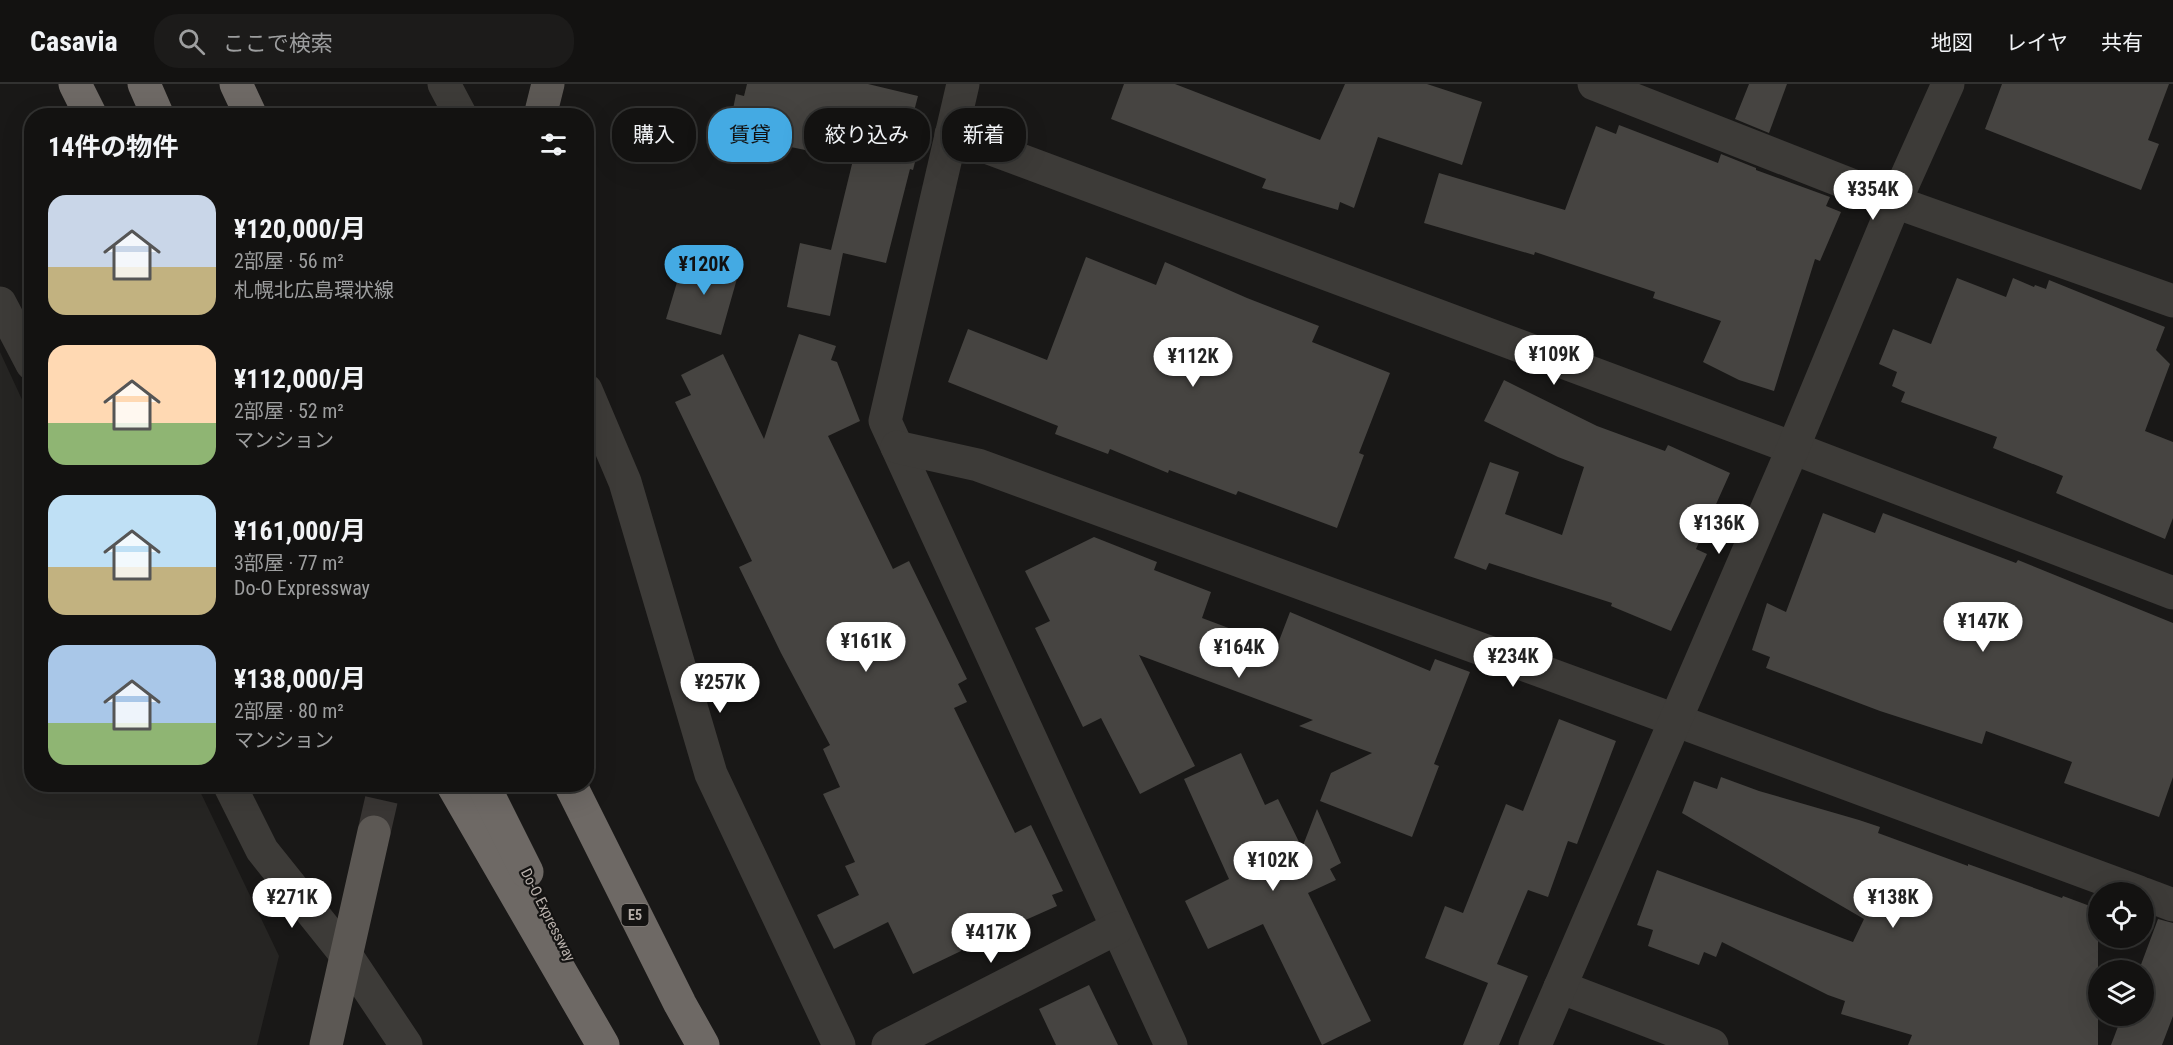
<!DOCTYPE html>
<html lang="ja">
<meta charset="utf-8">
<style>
:root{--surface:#131211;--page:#1c1b1a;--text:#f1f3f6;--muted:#9d9e9f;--line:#323231;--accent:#44aae3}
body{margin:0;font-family:"Roboto Condensed","Noto Sans JP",sans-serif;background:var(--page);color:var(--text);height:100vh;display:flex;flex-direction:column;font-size:22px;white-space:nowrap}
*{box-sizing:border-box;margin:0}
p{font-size:20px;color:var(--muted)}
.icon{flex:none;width:33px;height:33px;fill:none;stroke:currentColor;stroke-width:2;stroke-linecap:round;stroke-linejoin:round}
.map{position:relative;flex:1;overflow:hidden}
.side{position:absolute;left:24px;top:24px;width:570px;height:684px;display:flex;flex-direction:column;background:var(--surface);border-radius:24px;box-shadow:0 6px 24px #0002,0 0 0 2px var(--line)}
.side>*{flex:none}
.banner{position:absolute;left:612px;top:24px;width:570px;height:54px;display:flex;gap:12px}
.fabs{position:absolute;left:2088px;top:798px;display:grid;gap:12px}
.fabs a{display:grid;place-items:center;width:66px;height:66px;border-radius:50%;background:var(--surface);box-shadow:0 6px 24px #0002,0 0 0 2px var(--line);font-size:30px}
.price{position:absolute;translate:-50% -51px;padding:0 14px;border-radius:21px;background:#fff;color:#222;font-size:20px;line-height:39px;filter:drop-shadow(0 2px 3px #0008)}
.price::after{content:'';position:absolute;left:50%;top:36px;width:18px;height:14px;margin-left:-9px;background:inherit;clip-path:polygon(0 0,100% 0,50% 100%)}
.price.on{background:var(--accent);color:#111}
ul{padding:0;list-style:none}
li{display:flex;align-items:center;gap:18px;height:150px;padding:0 24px}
li span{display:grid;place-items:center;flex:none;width:168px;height:120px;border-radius:18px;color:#555}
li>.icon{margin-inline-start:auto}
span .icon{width:72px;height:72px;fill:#fffc;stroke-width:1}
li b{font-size:26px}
h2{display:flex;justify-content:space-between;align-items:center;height:72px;padding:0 24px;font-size:26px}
.pill{padding:0 21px;border-radius:24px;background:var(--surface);box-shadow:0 6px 24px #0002,0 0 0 2px var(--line);font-size:21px;line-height:54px}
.pill.on{background:var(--accent);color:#111}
header{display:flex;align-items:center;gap:36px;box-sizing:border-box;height:84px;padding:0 30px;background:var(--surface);border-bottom:2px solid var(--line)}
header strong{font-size:28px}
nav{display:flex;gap:33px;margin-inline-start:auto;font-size:21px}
.search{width:420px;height:54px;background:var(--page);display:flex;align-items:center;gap:15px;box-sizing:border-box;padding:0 21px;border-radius:24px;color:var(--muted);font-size:22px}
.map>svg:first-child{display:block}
</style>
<header>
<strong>Casavia</strong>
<div class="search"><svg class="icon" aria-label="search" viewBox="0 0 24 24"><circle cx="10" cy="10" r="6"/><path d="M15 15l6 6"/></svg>ここで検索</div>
<nav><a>地図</a><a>レイヤ</a><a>共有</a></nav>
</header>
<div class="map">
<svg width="2173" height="961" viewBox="0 0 2173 961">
<rect width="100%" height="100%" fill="#191817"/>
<path fill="#262523" d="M0 268 31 335 32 700 197 701 279 872 257 961H0Z"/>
<g fill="#464441">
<path d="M747 0H868L918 12 913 31 926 34 913 86 910 85 886 179 843 169 830 232 787 223 800 159 840 168 831 166 853 76 728 50 736 10 744 12Z"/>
<path d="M1124 0H1175L1320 56 1345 0H1427L1482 18 1462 81 1378 53 1354 124 1340 118 1338 126 1262 104 1266 95 1111 35Z"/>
<path d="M1749 0H1787L1769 49 1735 35Z"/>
<path d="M2002 0H2169L2148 56 2159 60 2141 106 1985 45Z"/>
<path d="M1619 41 1718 79 1721 70 1756 84V86L1830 113 1826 122 1841 128 1820 177 1815 175 1774 307 1739 296 1703 278 1721 237 1653 214 1655 208 1535 168 1534 171 1424 139 1439 89 1565 126 1596 42 1616 50Z"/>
<path d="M695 172 740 184 721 251 666 235 678 195 688 199Z"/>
<path d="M1086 173 1156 201 1165 178 1247 214 1319 242 1312 258 1390 289 1359 369 1364 371 1337 444 1238 407 1236 411 1169 386 1168 389 1110 365 1108 370 1055 350 1058 342 948 298 968 245 1047 276Z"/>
<path d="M1957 194 2006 213 2013 194 2034 203 2035 201 2046 205 2049 196 2165 243 2156 266 2170 280 2145 347 2173 358V434L2165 455 2056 409 2063 392 1993 364 1997 353 1901 318 1905 308 1892 302 1897 288 1879 280 1893 245 1931 260Z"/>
<path d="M799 250 836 262 831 276 837 278 860 337 828 352 893 485 909 477 967 595 958 600 967 618 954 624 1015 749 1031 741 1063 807 1052 811 1057 822 961 865V867L913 890 888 838 834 865 817 831 859 811 845 782 855 778 823 710 840 703 823 665 830 661 781 569 739 483 752 477 675 318 691 311 681 291 723 270 764 355Z"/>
<path d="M1504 296 1597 342 1665 367 1668 361 1730 389 1696 465 1707 470 1671 547 1611 522 1612 519 1489 479 1486 486 1454 474 1490 378 1519 388 1505 430 1562 451 1584 383 1558 373 1484 337Z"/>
<path d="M1823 429 1875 449 1883 429 2016 479 2018 476 2173 539V693L2159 733 2064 699 2072 678 1986 647 1982 660 1880 627 1766 584 1770 573 1752 566 1767 519 1786 528Z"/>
<path d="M1094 453 1157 478 1154 486 1211 508 1202 534 1277 562 1290 528 1430 587 1435 575 1470 588 1434 680 1439 682 1412 753 1320 717 1331 689 1372 669 1299 642 1313 636 1139 571 1195 682 1140 710 1101 634 1083 643 1035 544 1050 537 1025 487Z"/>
<path d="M1559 635 1616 657 1577 760 1568 757 1548 813 1528 806 1497 880 1528 892 1499 961H1463L1488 899 1425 874 1445 822 1463 829 1506 720 1523 727Z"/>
<path d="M1241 669 1265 721 1278 715 1302 764 1317 725 1341 779 1330 785 1336 796 1308 809 1371 937 1322 961 1263 840 1208 865 1185 817 1229 795 1184 695Z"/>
<path d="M1721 693 1759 707 1859 736 1880 743 1878 749 1968 782V780L2062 814 2063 812 2098 825V961H1908L1912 951 1841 930 1845 917 1828 911 1722 858 1716 873 1704 868 1699 881 1648 862 1653 846 1637 841 1657 786 1853 858 1864 835 1682 729 1694 697 1717 705Z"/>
<path d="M2158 835 2173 839V932L2162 961H2111L2122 932H2144V886H2139Z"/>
<path d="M1089 901 1118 961H1056L1039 925Z"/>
</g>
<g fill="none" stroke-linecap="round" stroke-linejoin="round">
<path stroke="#393634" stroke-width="33" stroke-dasharray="33 16" stroke-linecap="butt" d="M374 748 385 700"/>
<g stroke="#3d3b38" stroke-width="33">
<path d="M444 0 461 32"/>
<path d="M963 0 885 337 1171 961"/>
<path d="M1594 0 1895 118 2173 217"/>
<path d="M951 50 1793 364 2173 509"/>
<path d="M0 219 32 280"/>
<path d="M586 306 625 398 711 690 839 961"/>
<path d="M897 363 978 381 1675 636 2139 808"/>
<path d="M229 700 262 766 346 871 406 961"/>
<path d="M2144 810 2173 821"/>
<path d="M1560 903 1712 961"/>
<path d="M888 961 1117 844"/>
<path d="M1535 961 1793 364 1895 118 1948 0"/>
</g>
<g stroke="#5c5854" stroke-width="33">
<path d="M540 32 548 0"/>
<path d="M326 961 374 748"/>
</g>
<g stroke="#6e6965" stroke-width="33">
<path d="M75 0 91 32"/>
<path d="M144 0 158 32"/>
<path d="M236 0 251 32"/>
<path d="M452 700 603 961"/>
<path d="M483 700 527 788"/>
<path d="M570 700 680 920 703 961"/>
</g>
</g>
<g text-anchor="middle" stroke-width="4.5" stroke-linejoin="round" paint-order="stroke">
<rect fill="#141312" stroke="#86807c" stroke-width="1.5" x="621.5" y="820" width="27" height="22" rx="4.5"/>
<g font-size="14" font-weight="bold" fill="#b7afaa">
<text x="635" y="836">E5</text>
</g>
<g font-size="15" fill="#b7afaa" stroke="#141312">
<text transform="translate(548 831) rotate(63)" y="5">Do-O Expressway</text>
</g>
</g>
</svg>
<div class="fabs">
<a><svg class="icon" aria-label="locate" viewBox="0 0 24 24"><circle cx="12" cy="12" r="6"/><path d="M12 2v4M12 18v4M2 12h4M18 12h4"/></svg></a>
<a><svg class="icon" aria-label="layers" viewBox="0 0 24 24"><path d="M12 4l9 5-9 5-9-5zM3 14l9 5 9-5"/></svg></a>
</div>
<b class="price" style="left:1873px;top:137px">¥354K</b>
<b class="price on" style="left:704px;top:212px">¥120K</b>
<b class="price" style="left:1554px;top:302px">¥109K</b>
<b class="price" style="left:1193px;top:304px">¥112K</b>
<b class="price" style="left:1719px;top:471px">¥136K</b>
<b class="price" style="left:1983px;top:569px">¥147K</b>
<b class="price" style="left:866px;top:589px">¥161K</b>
<b class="price" style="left:1239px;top:595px">¥164K</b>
<b class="price" style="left:1513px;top:604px">¥234K</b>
<b class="price" style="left:720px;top:630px">¥257K</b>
<b class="price" style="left:1273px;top:808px">¥102K</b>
<b class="price" style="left:292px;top:845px">¥271K</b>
<b class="price" style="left:1893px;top:845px">¥138K</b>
<b class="price" style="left:991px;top:880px">¥417K</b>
<div class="banner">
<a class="pill">購入</a>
<a class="pill on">賃貸</a>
<a class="pill">絞り込み</a>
<a class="pill">新着</a>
</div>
<section class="side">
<h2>14件の物件<svg class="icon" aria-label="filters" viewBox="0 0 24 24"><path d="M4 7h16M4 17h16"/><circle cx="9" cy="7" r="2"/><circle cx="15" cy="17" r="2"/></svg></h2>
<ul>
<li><span style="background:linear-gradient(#c9d6e8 60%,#c2b280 0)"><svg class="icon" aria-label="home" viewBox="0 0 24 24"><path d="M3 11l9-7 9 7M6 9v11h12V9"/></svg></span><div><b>¥120,000/月</b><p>2部屋 · 56 m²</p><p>札幌北広島環状線</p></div></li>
<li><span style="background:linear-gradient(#ffd9b3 65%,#8fb573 0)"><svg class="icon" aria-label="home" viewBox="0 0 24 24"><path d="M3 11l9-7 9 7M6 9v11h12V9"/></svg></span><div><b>¥112,000/月</b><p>2部屋 · 52 m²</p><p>マンション</p></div></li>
<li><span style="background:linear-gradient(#bfe0f5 60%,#c2b280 0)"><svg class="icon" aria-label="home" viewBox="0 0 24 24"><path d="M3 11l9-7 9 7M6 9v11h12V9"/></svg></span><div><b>¥161,000/月</b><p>3部屋 · 77 m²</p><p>Do-O Expressway</p></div></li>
<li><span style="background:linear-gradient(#a9c7e8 65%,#8fb573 0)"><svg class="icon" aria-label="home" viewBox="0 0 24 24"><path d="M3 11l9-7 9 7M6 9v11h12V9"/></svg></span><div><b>¥138,000/月</b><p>2部屋 · 80 m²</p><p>マンション</p></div></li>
</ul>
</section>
</div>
